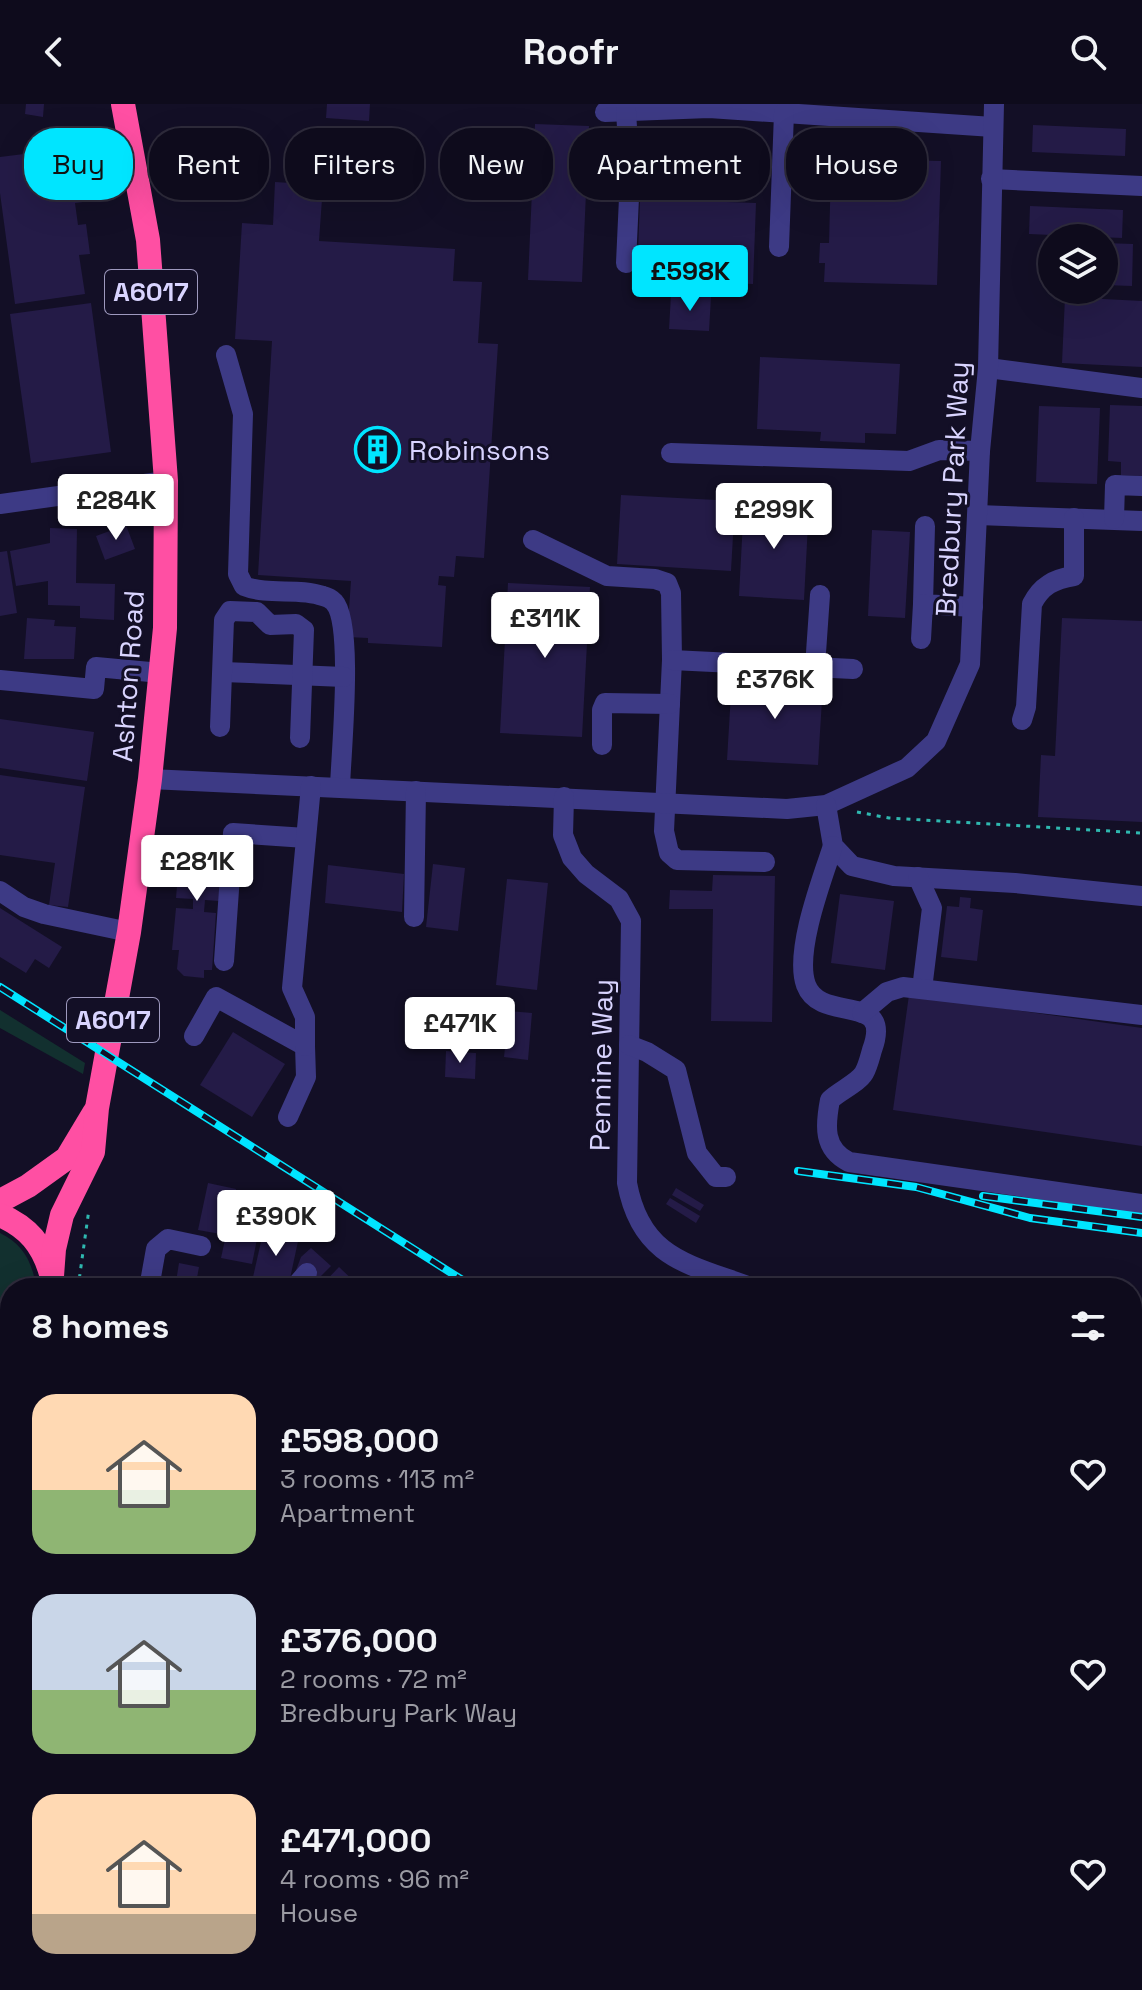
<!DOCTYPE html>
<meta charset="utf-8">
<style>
:root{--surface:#0e0b1c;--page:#1c1929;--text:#f1f3f6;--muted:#9b9ba3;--line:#2e2b3b;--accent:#00e5ff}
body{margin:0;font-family:"Space Grotesk",sans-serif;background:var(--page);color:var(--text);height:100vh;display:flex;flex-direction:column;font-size:30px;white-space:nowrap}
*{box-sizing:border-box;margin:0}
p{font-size:26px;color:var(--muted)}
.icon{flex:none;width:44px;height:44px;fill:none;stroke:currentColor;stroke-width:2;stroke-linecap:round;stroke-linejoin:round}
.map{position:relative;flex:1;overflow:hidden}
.drawer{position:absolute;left:0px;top:1174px;width:1142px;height:712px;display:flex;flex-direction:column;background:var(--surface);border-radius:32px 32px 0 0;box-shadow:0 8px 32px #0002,0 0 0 2px var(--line)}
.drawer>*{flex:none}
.top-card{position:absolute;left:24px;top:24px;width:1094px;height:72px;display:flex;gap:16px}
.buttons{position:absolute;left:1038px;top:120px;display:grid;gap:16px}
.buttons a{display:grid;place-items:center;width:80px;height:80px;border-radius:50%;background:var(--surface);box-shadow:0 8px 32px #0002,0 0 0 2px var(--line);font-size:40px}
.price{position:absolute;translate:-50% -68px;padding:0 18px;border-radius:8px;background:#fff;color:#222;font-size:26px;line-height:52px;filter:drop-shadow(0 2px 4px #0008)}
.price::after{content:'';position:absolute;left:50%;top:48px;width:24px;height:18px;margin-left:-12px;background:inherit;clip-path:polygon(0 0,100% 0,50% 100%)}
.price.current{background:var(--accent);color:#111}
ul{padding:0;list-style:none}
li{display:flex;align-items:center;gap:24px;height:200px;padding:0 32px}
li span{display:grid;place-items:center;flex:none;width:224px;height:160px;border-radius:24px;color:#555}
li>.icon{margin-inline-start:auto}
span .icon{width:96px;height:96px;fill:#fffc;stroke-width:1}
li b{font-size:34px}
h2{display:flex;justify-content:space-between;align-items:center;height:96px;padding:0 32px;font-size:34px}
.pill{padding:0 28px;border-radius:32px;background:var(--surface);box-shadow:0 8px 32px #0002,0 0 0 2px var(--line);font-size:28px;line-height:72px}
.pill.current{background:var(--accent);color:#111}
header{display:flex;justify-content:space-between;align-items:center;height:104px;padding:0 32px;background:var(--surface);font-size:36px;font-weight:700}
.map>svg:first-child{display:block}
</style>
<header><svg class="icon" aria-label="back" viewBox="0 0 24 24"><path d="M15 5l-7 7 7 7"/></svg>Roofr<svg class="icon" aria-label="search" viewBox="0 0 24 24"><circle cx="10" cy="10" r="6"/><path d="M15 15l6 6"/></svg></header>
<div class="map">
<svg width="1142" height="1886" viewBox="0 0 1142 1886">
<rect width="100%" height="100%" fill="#130f26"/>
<g fill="#12302f">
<path d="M0 906 85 959 83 970 0 924Z"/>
<path d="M0 1129C23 1140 33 1159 36 1184H10V1234L0 1239Z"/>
<path d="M1142 1754V1842L1132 1845V1756Z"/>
<path d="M831 1876H1042L1008 1886H834Z"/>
</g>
<g fill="#241b47">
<path d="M26 0H44L43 13 25 10Z"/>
<path d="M327 0H370L369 17 326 14Z"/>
<path d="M535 20 589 22 582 178 528 176Z"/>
<path d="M1033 21 1126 25 1125 52 1032 48Z"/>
<path d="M24 50 27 75 79 69 83 98 75 99 78 121 86 120 90 150 79 151 85 190 15 200 0 89V53Z"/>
<path d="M895 56 941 57 937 181 824 178 825 159H819L820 139H829L831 65 895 67Z"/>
<path d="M275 78 323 81 319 137 455 145 453 177 482 178 478 239 498 240 484 454 456 452 454 473 439 472 438 481 446 482 442 543 368 539V534L347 533 351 477 258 471 272 237 235 235 242 119 273 121Z"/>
<path d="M640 95 756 99 753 180 637 176Z"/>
<path d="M1030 102 1123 106 1122 134 1029 130Z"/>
<path d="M1104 139 1133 140 1132 182 1104 181Z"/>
<path d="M671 191 711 193 709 227 669 225Z"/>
<path d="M1065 193 1142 197V263L1062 259Z"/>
<path d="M91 199 111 348 31 359 10 210Z"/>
<path d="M760 253 900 260 896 330 865 329V339L820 337 821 328 757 325Z"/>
<path d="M1110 301 1142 302V372L1121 371V358L1108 357Z"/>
<path d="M1039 302 1100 304 1097 380 1036 378Z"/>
<path d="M621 391 735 397 731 467 617 460Z"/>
<path d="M744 398 809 401 804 496 739 492Z"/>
<path d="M126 421 135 445 105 456 96 432Z"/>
<path d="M50 424 77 425 76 479 115 480 114 516 80 514V502L48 501V477L16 482 10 447 50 439Z"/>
<path d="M872 426 910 428 905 514 868 512Z"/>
<path d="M7 447 17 509 0 512V448Z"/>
<path d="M508 479 590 483 582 633 500 629Z"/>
<path d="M27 514 55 516 54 522 76 523 74 555H24Z"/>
<path d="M1062 514 1142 517V718L1038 713 1041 651 1055 652Z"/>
<path d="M732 573 823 579 818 661 727 656Z"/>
<path d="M0 615 94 628 87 677 0 664Z"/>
<path d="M0 671 85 683 68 803 49 801 55 759 0 751Z"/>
<path d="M181 731 224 734 219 797 205 796 204 808 216 809 212 866H204V874L184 872 177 865 179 846H172L176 804 193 805V795L176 794Z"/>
<path d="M433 760 465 764 458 827 426 823Z"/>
<path d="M328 761 404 770 402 808 325 799Z"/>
<path d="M713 771 775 772 772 918 711 917 713 805H669L670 786 712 787Z"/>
<path d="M507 775 548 779 537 886 496 881Z"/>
<path d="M840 790 894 797 885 866 831 859Z"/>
<path d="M960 793 971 794 970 804 983 806 977 857 941 853 947 802 959 803Z"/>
<path d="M0 804 62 843 49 864 35 855 26 869 0 853Z"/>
<path d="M909 891 1142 924V1042L893 1006Z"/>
<path d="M509 907 532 909 528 956 504 953Z"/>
<path d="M233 928 285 960 252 1013 200 981Z"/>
<path d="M446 947 476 949 475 975 445 973Z"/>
<path d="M208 1079 236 1085 234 1094 264 1100 252 1160 221 1154 226 1131 198 1126Z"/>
<path d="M676 1084 704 1101 700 1107 672 1091Z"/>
<path d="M670 1094 700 1112 696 1119 666 1100Z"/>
<path d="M265 1120 300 1128 288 1184 251 1182Z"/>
<path d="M311 1144 331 1162 312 1181 295 1169 301 1153Z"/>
<path d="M179 1159 199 1163 195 1184H175Z"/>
<path d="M339 1163 361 1184H319Z"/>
<path d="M1132 1268 1142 1269V1347L1132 1345Z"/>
<path d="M1132 1668 1142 1674V1743L1132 1745Z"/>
<path d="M456 1876H494L497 1886H459Z"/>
<path d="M500 1876H603V1877L590 1881 592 1886H504Z"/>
</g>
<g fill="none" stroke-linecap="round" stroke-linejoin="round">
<g stroke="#2fb8b0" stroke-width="3" stroke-dasharray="4 6" stroke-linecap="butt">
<path d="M857 708 889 714 1142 729"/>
<path d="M78 1184 89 1105"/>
<path d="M0 1291 10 1284"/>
</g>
<g stroke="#3d3a85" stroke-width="20">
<path d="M605 8 709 4 993 23"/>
<path d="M991 75 1142 82"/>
<path d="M779 143 784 9"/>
<path d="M626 159 630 72 626 7"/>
<path d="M226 251 243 310 238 470 244 482C269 492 298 483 323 492 327 493 331 495 334 498 354 519 341 649 340 683"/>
<path d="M988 264 1142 284"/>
<path d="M671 349 909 357 939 346 980 347"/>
<path d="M0 400 166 377"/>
<path d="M978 411 1142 417"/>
<path d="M1114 415 1115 381 1142 382"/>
<path d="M925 422 923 500 973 503"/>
<path d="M533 436 607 472 655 475 667 479 671 489 672 556 664 727 669 749 677 756 765 758"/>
<path d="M921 535 923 500"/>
<path d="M672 556 853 565"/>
<path d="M815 563 820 491"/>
<path d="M223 568 344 573"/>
<path d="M0 576 94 585 96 563 161 569"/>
<path d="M1022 616 1026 603 1032 500C1041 482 1054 475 1074 472V414"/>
<path d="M220 623 224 516 230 507 257 508 270 521 296 520 304 526 300 634"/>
<path d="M602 641V606L605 599 670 600"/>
<path d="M150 675 787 705 826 701 907 664 936 637 970 560 980 347 988 264 994 0"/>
<path d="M564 693 563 731 572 754 586 770 619 795 631 817 627 1079C641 1155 689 1160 753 1184"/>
<path d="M826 701 833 742 852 762 894 772 1015 779 1142 792"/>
<path d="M833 742C822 775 794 848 806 881 821 921 894 886 872 946 870 953 868 962 864 969 858 979 839 987 830 996 825 1022 823 1045 849 1058L1142 1100"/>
<path d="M918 773 932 804 922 885"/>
<path d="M0 787 24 803 44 810 129 828"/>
<path d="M414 813 416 687"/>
<path d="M224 857 233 729 306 734"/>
<path d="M862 909 887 888 903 883 1142 911"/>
<path d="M194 932 216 893 305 942 306 973 288 1013"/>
<path d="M629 941 647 948 676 966 697 1049 716 1073H726"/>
<path d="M305 942V913L292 884 311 682"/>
<path d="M149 1184 156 1145 168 1135 201 1142"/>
<path d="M294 1184 307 1169"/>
<path d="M0 1758 10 1760"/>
<path d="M252 1886 292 1876"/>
<path d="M1095 1886 1142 1874"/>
</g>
<g stroke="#c25bff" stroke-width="20">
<path d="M0 1313 6 1335 10 1450"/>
<path d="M0 1616 10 1508"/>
</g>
<g stroke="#ff4fa3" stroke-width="24">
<path d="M0 1097 28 1082 67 1054 94 1009"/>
<path d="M0 1111C28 1123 43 1141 51 1170"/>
<path d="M52 1172 54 1145 62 1111 93 1048 97 1004 129 828 150 675 165 524 166 377 148 136 123 0"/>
<path d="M0 1252 10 1248"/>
</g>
<defs>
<g id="rail">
<path d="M0 883 475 1184"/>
<path d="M798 1067 916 1083 1030 1114 1142 1129"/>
<path d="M983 1092 1142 1113"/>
<path d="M1132 1611 1142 1618"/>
<path d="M1132 1793 1142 1791"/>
<path d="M807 1886 842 1876"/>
</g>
</defs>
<use href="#rail" stroke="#00e5ff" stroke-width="8"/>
<use href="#rail" stroke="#130f26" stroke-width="5" stroke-dasharray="15" stroke-linecap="butt"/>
</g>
<defs>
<symbol id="building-ring" viewBox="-11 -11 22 22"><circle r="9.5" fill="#130f26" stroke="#00e5ff" stroke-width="1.5"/><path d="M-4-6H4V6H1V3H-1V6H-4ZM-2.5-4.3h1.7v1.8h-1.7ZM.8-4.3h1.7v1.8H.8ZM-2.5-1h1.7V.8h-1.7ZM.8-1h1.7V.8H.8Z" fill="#00e5ff"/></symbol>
</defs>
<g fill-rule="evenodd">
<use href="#building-ring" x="352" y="320" width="51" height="51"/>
</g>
<g text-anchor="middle" stroke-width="6" stroke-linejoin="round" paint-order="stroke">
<g fill="#130f26" stroke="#9e99be" stroke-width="2">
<rect x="105" y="166" width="92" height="44" rx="6"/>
<rect x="67" y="894" width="92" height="44" rx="6"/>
</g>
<g font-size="26" font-weight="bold" fill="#d9d4ff">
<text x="151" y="197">A6017</text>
<text x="113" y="925">A6017</text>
</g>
<g font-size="28" fill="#d9d4ff" stroke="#130f26" text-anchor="start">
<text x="409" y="356">Robinsons</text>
</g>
<g font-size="28" fill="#d9d4ff" stroke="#130f26">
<text transform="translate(952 385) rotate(-87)" y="10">Bredbury Park Way</text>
<text transform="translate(128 572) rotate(-86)" y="10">Ashton Road</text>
<text transform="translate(601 961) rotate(-89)" y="10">Pennine Way</text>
</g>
</g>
</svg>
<div class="buttons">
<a><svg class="icon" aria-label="layers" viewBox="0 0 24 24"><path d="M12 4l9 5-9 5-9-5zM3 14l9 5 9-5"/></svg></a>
</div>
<b class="price current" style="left:690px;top:209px">£598K</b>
<b class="price" style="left:116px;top:438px">£284K</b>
<b class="price" style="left:774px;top:447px">£299K</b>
<b class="price" style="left:545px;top:556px">£311K</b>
<b class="price" style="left:775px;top:617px">£376K</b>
<b class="price" style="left:197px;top:799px">£281K</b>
<b class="price" style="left:460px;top:961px">£471K</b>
<b class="price" style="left:276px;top:1154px">£390K</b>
<div class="top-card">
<a class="pill current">Buy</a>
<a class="pill">Rent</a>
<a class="pill">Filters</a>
<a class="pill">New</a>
<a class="pill">Apartment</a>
<a class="pill">House</a>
</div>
<section class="drawer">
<h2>8 homes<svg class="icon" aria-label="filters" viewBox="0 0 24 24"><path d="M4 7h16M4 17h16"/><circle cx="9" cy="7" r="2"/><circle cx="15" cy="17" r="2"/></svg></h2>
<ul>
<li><span style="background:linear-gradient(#ffd9b3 60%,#8fb573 0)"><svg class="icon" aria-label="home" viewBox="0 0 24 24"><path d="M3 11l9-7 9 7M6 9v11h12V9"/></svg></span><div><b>£598,000</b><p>3 rooms · 113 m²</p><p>Apartment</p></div><svg class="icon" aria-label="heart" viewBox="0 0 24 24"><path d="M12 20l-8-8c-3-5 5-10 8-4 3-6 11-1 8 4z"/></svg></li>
<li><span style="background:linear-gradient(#c9d6e8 60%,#8fb573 0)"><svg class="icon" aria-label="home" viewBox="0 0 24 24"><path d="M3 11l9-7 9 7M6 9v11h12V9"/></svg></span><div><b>£376,000</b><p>2 rooms · 72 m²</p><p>Bredbury Park Way</p></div><svg class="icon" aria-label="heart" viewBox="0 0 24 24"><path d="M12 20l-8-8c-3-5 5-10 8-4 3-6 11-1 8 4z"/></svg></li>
<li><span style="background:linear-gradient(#ffd9b3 75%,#b9a48a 0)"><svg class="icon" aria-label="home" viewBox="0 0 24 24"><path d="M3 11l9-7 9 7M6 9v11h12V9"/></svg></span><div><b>£471,000</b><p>4 rooms · 96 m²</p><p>House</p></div><svg class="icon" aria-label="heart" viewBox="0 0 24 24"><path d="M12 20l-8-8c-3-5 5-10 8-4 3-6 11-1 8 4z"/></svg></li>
</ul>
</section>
</div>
